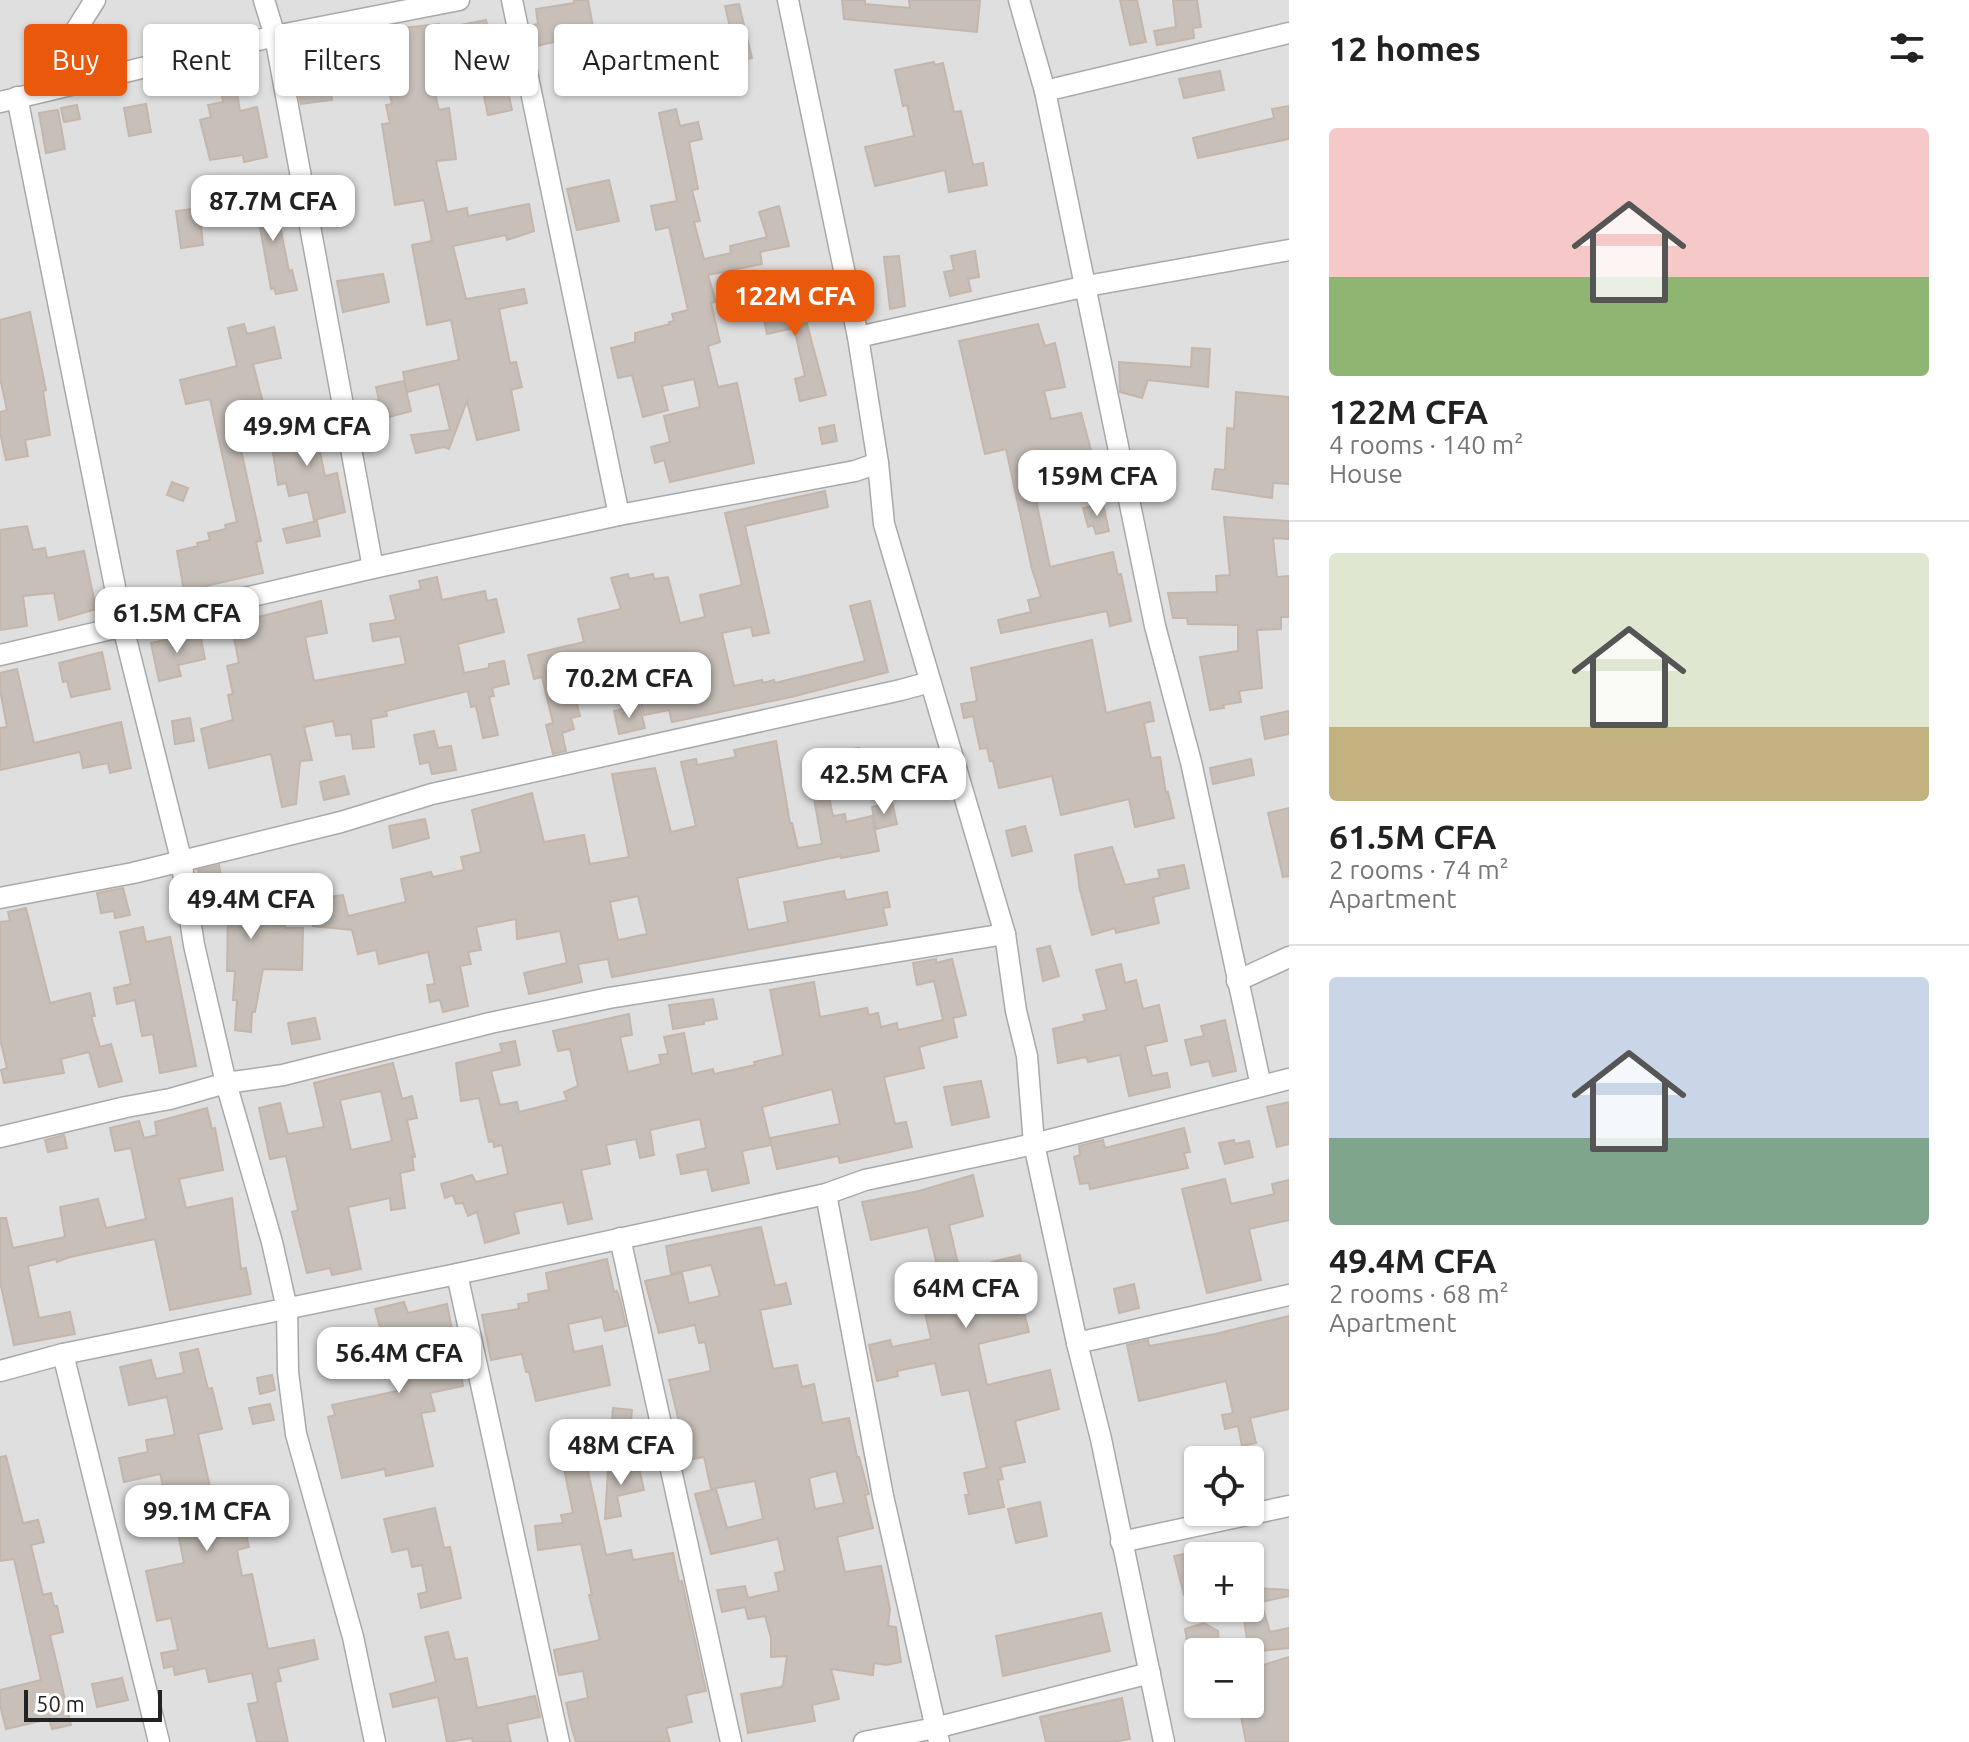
<!DOCTYPE html>
<meta charset="utf-8">
<style>
:root{--surface:#fff;--page:#f2f2f2;--text:#222;--muted:#767676;--line:#e0e0e0;--accent:#ea580c}
body{margin:0;font-family:Ubuntu,sans-serif;background:var(--page);color:var(--text);height:100vh;display:flex;flex-direction:column;font-size:30px;white-space:nowrap}
*{box-sizing:border-box;margin:0}
p{font-size:26px;color:var(--muted)}
.icon{flex:none;width:44px;height:44px;fill:none;stroke:currentColor;stroke-width:2;stroke-linecap:round;stroke-linejoin:round}
.map{position:relative;flex:1;overflow:hidden}
.sheet{display:flex;flex-direction:column;background:var(--surface);width:680px}
.sheet>*{flex:none}
.hud{position:absolute;left:24px;top:24px;width:760px;height:72px;display:flex;gap:16px}
.controls{position:absolute;left:1184px;top:1446px;display:grid;gap:16px}
.controls a{display:grid;place-items:center;width:80px;height:80px;border-radius:8px;background:var(--surface);box-shadow:0 2px 6px #0004;font-size:40px}
.scale{position:absolute;left:24px;bottom:20px;width:138px;box-sizing:border-box;padding-left:8px;border:4px solid #222;border-top:0;font-size:22px;line-height:28px;white-space:nowrap;color:#222;-webkit-text-stroke:6px #fff;paint-order:stroke}
.price{position:absolute;translate:-50% -68px;padding:0 18px;border-radius:16px;background:#fff;color:#222;font-size:26px;line-height:52px;filter:drop-shadow(0 2px 4px #0008)}
.price::after{content:'';position:absolute;left:50%;top:48px;width:24px;height:18px;margin-left:-12px;background:inherit;clip-path:polygon(0 0,100% 0,50% 100%)}
.price.active{background:var(--accent);color:#fff}
ul{padding:0;list-style:none}
li{display:grid;align-content:center;gap:16px;height:424px;padding:0 40px}
li+li{border-top:2px solid var(--line)}
li span{display:grid;place-items:center;height:248px;border-radius:8px;color:#555}
li>.icon{margin-inline-start:auto}
span .icon{width:144px;height:144px;fill:#fffc;stroke-width:1}
li b{font-size:34px}
h2{display:flex;justify-content:space-between;align-items:center;height:96px;padding:0 40px;font-size:34px}
.tag{padding:0 28px;border-radius:8px;background:var(--surface);box-shadow:0 2px 6px #0004;font-size:28px;line-height:72px}
.tag.active{background:var(--accent);color:#fff}
main{display:flex;flex:1;min-height:0}
.map>svg:first-child{display:block}
</style>
<main>
<div class="map">
<svg width="1289" height="1742" viewBox="0 0 1289 1742">
<rect width="100%" height="100%" fill="#f2efe9"/>
<path fill="#e0dfdf" fill-rule="evenodd" d="M0 0H1289V1742H0ZM1198 1460H1250V1512H1198ZM1198 1556H1250V1608H1198ZM1198 1652H1250V1704H1198Z"/>
<g fill="#c7bfb8" stroke="#c4b6ab" stroke-width="2" fill-rule="evenodd">
<path d="M574 0H588L594 32 537 46 533 25 538 24 536 9 574 3Z"/>
<path d="M842 0H865V4L910 8 909 0H980L977 32 844 19Z"/>
<path d="M1120 0H1137L1146 42 1130 45Z"/>
<path d="M1173 0H1197L1201 27 1193 28 1194 38 1157 45 1154 31 1176 27Z"/>
<path d="M739 4 752 58 738 61 725 6Z"/>
<path d="M486 20 501 78 505 77 512 110 488 115 479 74 468 76 466 62 429 68 439 110 449 108 456 159 436 161 447 212 467 208 468 216 529 204 534 231 507 240 506 235 453 246 466 299 524 289 527 303 499 309 510 363 516 362 522 387 511 390 519 430 477 440 467 401 449 449 444 447 416 453 411 435 450 430 439 384 407 392 403 372 459 360 451 320 427 325 412 245 432 241 424 200 395 205 382 124 390 123 386 105 392 104 375 30 402 25V28L439 24 440 29Z"/>
<path d="M352 61 357 86 331 92 332 100 301 104 295 72Z"/>
<path d="M934 62 935 65 943 63 954 112 961 111 973 165 983 163 987 185 949 192 945 170 875 186 865 147 914 136 907 105 903 106 895 70Z"/>
<path d="M711 68 715 87 681 93 677 75Z"/>
<path d="M1220 71 1224 90 1184 98 1179 79Z"/>
<path d="M237 93 240 111 257 107 267 157 244 162 243 155 210 160 200 120 211 117 208 105 223 102 222 96Z"/>
<path d="M146 104 151 132 129 136 124 108Z"/>
<path d="M77 105 80 119 64 122 61 108Z"/>
<path d="M1289 106V139L1198 158 1193 138 1274 118 1272 109Z"/>
<path d="M676 109 680 126 698 122 702 139 689 142 698 189 692 190 700 221 694 222 704 259 731 253 730 246 767 237 759 212 779 206 789 246 760 252 762 264 708 275 716 302 711 303 720 342 708 346 718 387 737 383 754 463 670 482 664 460 655 463 651 447 670 442 664 416 700 407 694 379 662 386 668 410 643 417 632 375 618 378 611 348 635 342V333L670 324 669 322 674 321 672 314 688 310 669 227 656 230 651 206 677 201 659 113Z"/>
<path d="M58 110 65 149 46 153 39 113Z"/>
<path d="M609 180 619 221 577 230 567 189Z"/>
<path d="M273 191 289 271 292 270 297 290 276 294 274 288 271 289 258 216 254 217 251 196Z"/>
<path d="M199 208 203 245 181 248 176 211Z"/>
<path d="M975 251 979 277 968 279 971 291 950 296 944 272 954 270 951 256Z"/>
<path d="M899 256 905 306 890 309 884 257Z"/>
<path d="M383 274 389 302 343 312 337 281Z"/>
<path d="M786 275 795 315 804 313 826 395 800 401 795 379 805 376 794 328 767 334 761 306 778 299 772 279Z"/>
<path d="M30 312 46 390 43 391 50 435 25 440 28 456 6 460 0 433V412L7 410 0 378V320Z"/>
<path d="M244 324 247 334 274 327 281 358 253 364 263 403 259 404 268 445 241 450 261 541 256 542 263 573 184 591 177 551 198 546 197 543 210 540 208 533 226 529 225 525 237 522 210 399 186 404 180 380 237 366 228 328Z"/>
<path d="M1038 324 1045 346 1055 343 1065 387 1044 391 1051 419 1081 413 1096 469 1033 486 1050 567 1113 552 1118 575 1121 574 1131 621 1110 626 1107 611 1001 633 998 620 1031 612 1028 600 1041 597 1032 569 1006 449 985 454 959 341Z"/>
<path d="M1192 348 1210 349 1208 387 1148 380 1142 398 1120 392 1119 362 1191 367Z"/>
<path d="M404 381 411 411 367 423 362 403 379 400 376 387Z"/>
<path d="M1236 392 1289 397V484L1273 483 1272 498 1212 489 1215 469 1225 470 1227 428 1234 429Z"/>
<path d="M321 421 327 446 319 447 325 476 337 473 345 512 314 520 308 492 289 496 286 483 278 485 270 433Z"/>
<path d="M834 425 837 441 822 444 819 428Z"/>
<path d="M1146 461 1170 464 1171 484 1145 482Z"/>
<path d="M172 482 188 488 183 501 167 495Z"/>
<path d="M825 491 828 507 745 526 769 633 753 636 751 627 722 633 734 686 762 680 763 683 774 680 775 683 865 661 850 606 870 601 888 672 791 697 672 722 669 710 644 715 629 656 568 671 580 716 571 718 574 729 562 733 566 751 553 754 546 725 553 723 542 677 534 679 528 655 584 642 578 619 621 609 611 578 628 574 629 579 653 574 654 579 668 577 680 623 705 617 700 595 742 585 725 513Z"/>
<path d="M1103 504 1109 531 1096 534 1093 525 1088 527 1083 508Z"/>
<path d="M1224 517 1289 521V539L1273 538 1277 577 1289 576V617H1281V629L1257 630 1262 688 1239 691 1241 702 1223 705 1224 708 1210 710 1200 657 1238 651V625L1188 624 1187 618H1173L1168 593 1217 592 1216 576 1230 575Z"/>
<path d="M317 521 320 536 287 543 283 529Z"/>
<path d="M27 526 33 550 45 548 47 558 84 551 96 609 59 620 54 593 23 596 27 626 0 630V530Z"/>
<path d="M437 577 442 600 485 591 487 601 496 599 504 632 458 644 464 673 489 668V664L504 661 509 684 492 688 494 696 489 697 498 735 483 738 476 706 471 707 468 691 386 711 387 716 371 719 374 747 353 749 351 734 336 736 333 721 304 727 312 760 300 761 296 804 282 807 271 754 209 768 201 729 233 720 228 695 233 694 227 666 239 663 231 624 321 601 327 633 305 637 314 681 406 664 400 636 373 641 370 624 396 620 390 596 421 589 419 581Z"/>
<path d="M200 633 205 659 178 665 181 676 159 681 151 643Z"/>
<path d="M1092 640 1106 713 1150 702 1154 721 1144 723 1151 758 1160 757 1166 793 1168 792 1174 818 1135 827 1129 799 1061 815 1052 776 999 788 993 761H990L987 748 980 749 973 716 964 718 961 704 977 701 971 668Z"/>
<path d="M102 652 110 689 71 697 67 681 63 682 59 663Z"/>
<path d="M17 669 34 743 121 722 131 768 110 773 108 763 83 768 80 752 0 770V728L7 727 0 690V673Z"/>
<path d="M639 705 645 728 619 734 614 711Z"/>
<path d="M1289 711V734L1265 739 1261 717Z"/>
<path d="M190 718 194 741 175 744 172 721Z"/>
<path d="M434 731 438 748 451 746 456 770 432 774 429 762 420 764 414 735Z"/>
<path d="M776 741 790 823H792L798 848 822 844 807 758 859 748 865 776 826 783 833 816 845 814 846 822 872 816 879 851 841 858V856L737 878 748 930 788 922 784 902 844 891 846 900 887 892 890 907 883 908 887 925 612 977 608 959 578 964 582 982 529 994 524 973 567 963 560 931 517 939 516 919 476 927 481 950 468 952 471 964 460 966 468 1006 443 1012 440 1000 430 1002 427 985 435 984 428 952 379 964 376 950 358 954 352 930 313 926V924L325 921 320 898 343 895 348 916 406 902 401 879 431 872 433 877 464 870 461 857 481 852 472 810 532 793 544 842 584 835 590 864 629 857 612 774 655 768 671 832 696 826 681 762 696 759 697 765 736 757 734 750ZM638 896 647 934 618 940 610 902Z"/>
<path d="M1251 759 1254 775 1213 784 1210 768Z"/>
<path d="M344 776 349 794 324 800 320 782Z"/>
<path d="M892 802 897 824 876 829 872 807Z"/>
<path d="M1289 808V876L1283 877 1268 813Z"/>
<path d="M425 819 429 838 393 848 389 826Z"/>
<path d="M1025 826 1032 851 1012 856 1006 831Z"/>
<path d="M1112 847 1125 885 1160 878 1158 870 1184 865 1189 888 1153 897 1159 923 1116 933 1115 928 1092 935 1080 890 1075 855Z"/>
<path d="M219 865 222 883 243 884 242 902 285 907V928H303L302 970 263 969 255 1012H252L251 1032 235 1030 237 1000H233L235 971H227L228 909 206 913 198 870Z"/>
<path d="M123 888 130 915 115 918 114 911 101 913 97 893Z"/>
<path d="M26 908 50 1003 90 993 95 1016H91L100 1047 111 1044 122 1081 99 1087 89 1052 61 1059 64 1073 4 1083 1 1070 7 1068 0 1039V922L10 921 8 912Z"/>
<path d="M143 927 146 942 170 937 196 1066 160 1073 153 1034 142 1036 135 1000 117 1004 114 988 131 984 120 932Z"/>
<path d="M1050 946 1059 976 1043 981 1037 949Z"/>
<path d="M936 959V963L952 959 966 1015 953 1018 957 1037 919 1047 924 1068 884 1077 895 1124 906 1122 912 1147 840 1163 838 1156 777 1169 770 1138 840 1124 832 1089 762 1107 771 1145 742 1151 749 1183 712 1191 707 1169 681 1174 677 1155 706 1148 700 1119 650 1130 654 1155 640 1158 636 1139 606 1145 610 1164 581 1170 592 1219 568 1224 563 1202 514 1212 519 1233 485 1243 477 1212 468 1216 463 1203 456 1204 453 1195 445 1198 441 1184 472 1175 476 1182 508 1174 502 1145 494 1147 493 1141 489 1142 479 1098 461 1101 456 1063 502 1052 500 1044 515 1041 520 1065 491 1071 500 1105 517 1102 519 1112 567 1100 564 1092 578 1086 570 1049 558 1051 553 1031 629 1014 632 1035 620 1037 628 1072 661 1064 659 1055 668 1054 664 1037 684 1033 692 1074 713 1069 714 1074 755 1065 754 1062 783 1055 770 990 814 982 820 1017 867 1008 869 1015 878 1013 881 1027 897 1023 898 1030 943 1020 934 981 917 985 913 963Z"/>
<path d="M1121 964 1125 983 1136 980 1143 1009 1159 1005 1167 1041 1145 1046 1152 1076 1167 1073 1170 1087 1129 1096 1120 1055 1088 1062 1086 1057 1058 1063 1053 1029 1085 1021 1083 1015 1107 1010 1096 970Z"/>
<path d="M713 999 717 1019 704 1021V1024L673 1029 669 1005Z"/>
<path d="M315 1018 320 1039 292 1044 288 1023Z"/>
<path d="M1225 1020 1236 1071 1213 1076 1209 1061 1191 1065 1185 1040 1204 1036 1201 1026Z"/>
<path d="M393 1063 402 1099 412 1096 417 1118 407 1120 415 1157H412L414 1170 400 1173 405 1208 391 1210 390 1198 348 1207 361 1269 332 1275 330 1268 307 1273 292 1212 298 1210 286 1156 270 1159 259 1108 280 1103 288 1134 324 1127 314 1083ZM381 1091 392 1141 351 1150 340 1100Z"/>
<path d="M981 1081 989 1117 952 1125 944 1087Z"/>
<path d="M1289 1102V1144L1277 1147 1267 1107Z"/>
<path d="M207 1108 212 1129 215 1128 223 1170 179 1179 186 1208 232 1198 241 1269 246 1268 251 1294 170 1310 155 1239 70 1257 57 1262 56 1259 28 1266 39 1318 70 1312 75 1334 14 1345 0 1282V1218H6L13 1248 65 1237 60 1207 98 1199 106 1228 146 1219 131 1148 115 1151 110 1128 139 1121 144 1138 157 1135 155 1122Z"/>
<path d="M1184 1128 1190 1152 1184 1153 1188 1168 1090 1189 1089 1183 1080 1184 1074 1157 1080 1155 1079 1146 1103 1140 1105 1148Z"/>
<path d="M64 1135 67 1148 48 1152 45 1140Z"/>
<path d="M1234 1140 1235 1144 1249 1141 1253 1157 1225 1164 1219 1143Z"/>
<path d="M973 1175 983 1216 949 1225 960 1272 993 1266 992 1262 1020 1255 1026 1290 1019 1292 1029 1332 978 1344 987 1385 1050 1370 1059 1409 1015 1421 1025 1462 1000 1467 1003 1479 998 1480 1004 1507 969 1514 965 1495H969L964 1473 987 1468 969 1390 942 1395 935 1363 897 1371 898 1376 877 1381 869 1345 890 1340 892 1347 931 1339 925 1313 947 1308 928 1227 871 1240 862 1202 919 1191Z"/>
<path d="M1225 1179 1231 1204 1274 1194 1272 1184 1289 1180V1220L1249 1229 1261 1280 1207 1293 1182 1189Z"/>
<path d="M761 1227 775 1286 786 1283 791 1304 760 1310 773 1369 797 1365 802 1387 814 1384 822 1423 849 1418 857 1457H859L869 1494 865 1495 873 1528 837 1537 845 1572 881 1566 890 1609 888 1626 896 1627 901 1662 886 1665 874 1663 873 1675 831 1669 839 1699 812 1705 815 1721 748 1733 741 1694 781 1687 783 1685 787 1656 771 1657V1638L765 1616 748 1619 745 1607 722 1612 717 1590 745 1586 748 1598 779 1591 775 1573 785 1571 778 1539 711 1554 695 1494 716 1489 727 1528 763 1519 755 1481 711 1489 704 1457 688 1460 669 1380 711 1371 705 1342 699 1343 695 1325 659 1333 645 1281 682 1273 689 1303 720 1296 711 1265 671 1274 666 1246ZM836 1471 844 1503 815 1509 809 1478Z"/>
<path d="M607 1259 614 1292 617 1291 620 1299 626 1326 605 1331 602 1317 568 1324 574 1352 602 1346 610 1385 536 1401 529 1372H526L522 1354 491 1360 482 1315 519 1309 518 1304 529 1302 528 1294 549 1290 546 1273Z"/>
<path d="M1134 1284 1139 1308 1119 1313 1114 1289Z"/>
<path d="M404 1302 408 1313 447 1304 463 1386 430 1393 435 1411 421 1413 433 1466 386 1476 385 1469 342 1478 328 1417 335 1415 332 1405 397 1391 375 1309Z"/>
<path d="M1289 1316V1409L1250 1418 1256 1443 1242 1446 1238 1426 1225 1429 1222 1415 1233 1413 1226 1381 1139 1401 1127 1345 1148 1340 1149 1346 1215 1334Z"/>
<path d="M198 1349 208 1389 212 1388 222 1429 198 1434 212 1496 236 1490 249 1547 237 1550 242 1576 252 1574 268 1649 314 1640 318 1659 278 1669 281 1681 275 1682 288 1742H257L248 1704 258 1702 252 1673 209 1682 206 1668 175 1675 173 1666 164 1668 161 1653 178 1650 171 1618 157 1621 146 1571 184 1563 176 1523 193 1520 186 1488 165 1493 160 1474 124 1482 119 1458 148 1452 146 1440 175 1435 167 1397 129 1405 120 1367 151 1360 156 1379 184 1373 180 1353Z"/>
<path d="M272 1375 275 1390 260 1394 257 1378Z"/>
<path d="M270 1404 274 1420 253 1424 249 1408Z"/>
<path d="M613 1408 632 1410 629 1441 610 1440Z"/>
<path d="M580 1434 606 1555 631 1550 633 1560 673 1553 679 1582 682 1581 706 1691 686 1695 692 1722 666 1728 670 1742H576L572 1729 566 1703 588 1698 583 1671 559 1675 554 1650 600 1640 589 1595H592L581 1544 538 1550 535 1526 563 1523 561 1515 573 1513 558 1439Z"/>
<path d="M6 1456 23 1523 38 1520 44 1542 31 1545 43 1595 51 1593 54 1606H57L63 1632 50 1635 71 1725 52 1729 49 1719 6 1729 0 1705V1690L41 1680 14 1559 0 1561V1457Z"/>
<path d="M638 1464 644 1490 617 1496 621 1516 605 1519 608 1469Z"/>
<path d="M1040 1502 1047 1536 1016 1543 1008 1509Z"/>
<path d="M435 1508 444 1548 450 1547 461 1598 421 1608 418 1594 427 1592 422 1565 412 1567 408 1549 392 1552 384 1519Z"/>
<path d="M1194 1552 1198 1560V1591L1184 1595 1174 1556Z"/>
<path d="M1250 1578H1254L1257 1588 1289 1590V1596L1261 1602 1270 1632 1289 1628V1648L1249 1652 1244 1620 1251 1618Z"/>
<path d="M1101 1613 1110 1651 1003 1676 996 1636Z"/>
<path d="M1204 1623 1218 1631 1219 1652H1189L1185 1629Z"/>
<path d="M448 1632 455 1660 467 1658 477 1708 535 1696 540 1717 507 1724 511 1742H473L472 1738 447 1742 438 1697 393 1707 390 1694 436 1682 425 1637Z"/>
<path d="M1289 1657V1742H1246L1240 1711 1250 1709V1671L1254 1670 1253 1668Z"/>
<path d="M122 1678 128 1700 97 1707 92 1684Z"/>
<path d="M1122 1698 1130 1739 1112 1742H1046L1040 1717Z"/>
</g>
<g fill="none" stroke-linecap="round" stroke-linejoin="round">
<defs>
<g id="street">
<path d="M264 0 275 36 373 568"/>
<path d="M512 0 619 515"/>
<path d="M788 0 858 337 878 463 884 524 1005 934 1016 1011 1027 1056 1034 1144 1077 1343 1101 1439 1164 1742"/>
<path d="M1019 0 1045 91 1155 626 1191 762 1261 1086"/>
<path d="M1045 91 1289 33"/>
<path d="M37 92 95 0"/>
<path d="M17 97 123 627 181 859 194 945 226 1083 272 1242 287 1309 288 1372 296 1434 353 1637 375 1742"/>
<path d="M0 102 275 36 459 0"/>
<path d="M858 337 1087 286 1289 250"/>
<path d="M0 655 373 568 619 515 855 471 878 463"/>
<path d="M0 898 133 873 341 822 432 794 901 690 930 682"/>
<path d="M1237 981 1289 957"/>
<path d="M0 1137 126 1107 170 1099 226 1083 283 1075 490 1023 609 998 1005 934"/>
<path d="M826 1194 883 1496 939 1742"/>
<path d="M620 1238 731 1742"/>
<path d="M457 1274 559 1742"/>
<path d="M1077 1343 1289 1295"/>
<path d="M63 1354 159 1742"/>
<path d="M0 1371 63 1354 457 1274 826 1194 865 1180 1034 1144 1289 1079"/>
<path d="M1121 1542 1289 1506"/>
<path d="M864 1742 935 1728 1150 1673"/>
</g>
</defs>
<use href="#street" stroke="#a9a9a9" stroke-width="23"/>
<use href="#street" stroke="#fff" stroke-width="20"/>
</g>
</svg>
<div class="controls">
<a><svg class="icon" aria-label="locate" viewBox="0 0 24 24"><circle cx="12" cy="12" r="6"/><path d="M12 2v4M12 18v4M2 12h4M18 12h4"/></svg></a>
<a>+</a>
<a>−</a>
</div>
<div class="scale">50 m</div>
<b class="price" style="left:273px;top:243px">87.7M CFA</b>
<b class="price active" style="left:795px;top:338px">122M CFA</b>
<b class="price" style="left:307px;top:468px">49.9M CFA</b>
<b class="price" style="left:1097px;top:518px">159M CFA</b>
<b class="price" style="left:177px;top:655px">61.5M CFA</b>
<b class="price" style="left:629px;top:720px">70.2M CFA</b>
<b class="price" style="left:884px;top:816px">42.5M CFA</b>
<b class="price" style="left:251px;top:941px">49.4M CFA</b>
<b class="price" style="left:966px;top:1330px">64M CFA</b>
<b class="price" style="left:399px;top:1395px">56.4M CFA</b>
<b class="price" style="left:621px;top:1487px">48M CFA</b>
<b class="price" style="left:207px;top:1553px">99.1M CFA</b>
<div class="hud">
<a class="tag active">Buy</a>
<a class="tag">Rent</a>
<a class="tag">Filters</a>
<a class="tag">New</a>
<a class="tag">Apartment</a>
</div>
</div>
<section class="sheet">
<h2>12 homes<svg class="icon" aria-label="filters" viewBox="0 0 24 24"><path d="M4 7h16M4 17h16"/><circle cx="9" cy="7" r="2"/><circle cx="15" cy="17" r="2"/></svg></h2>
<ul>
<li><span style="background:linear-gradient(#f6c9c9 60%,#8fb573 0)"><svg class="icon" aria-label="home" viewBox="0 0 24 24"><path d="M3 11l9-7 9 7M6 9v11h12V9"/></svg></span><div><b>122M CFA</b><p>4 rooms · 140 m²</p><p>House</p></div></li>
<li><span style="background:linear-gradient(#dfe7d0 70%,#c2b280 0)"><svg class="icon" aria-label="home" viewBox="0 0 24 24"><path d="M3 11l9-7 9 7M6 9v11h12V9"/></svg></span><div><b>61.5M CFA</b><p>2 rooms · 74 m²</p><p>Apartment</p></div></li>
<li><span style="background:linear-gradient(#c9d6e8 65%,#7fa58c 0)"><svg class="icon" aria-label="home" viewBox="0 0 24 24"><path d="M3 11l9-7 9 7M6 9v11h12V9"/></svg></span><div><b>49.4M CFA</b><p>2 rooms · 68 m²</p><p>Apartment</p></div></li>
</ul>
</section>
</main>
